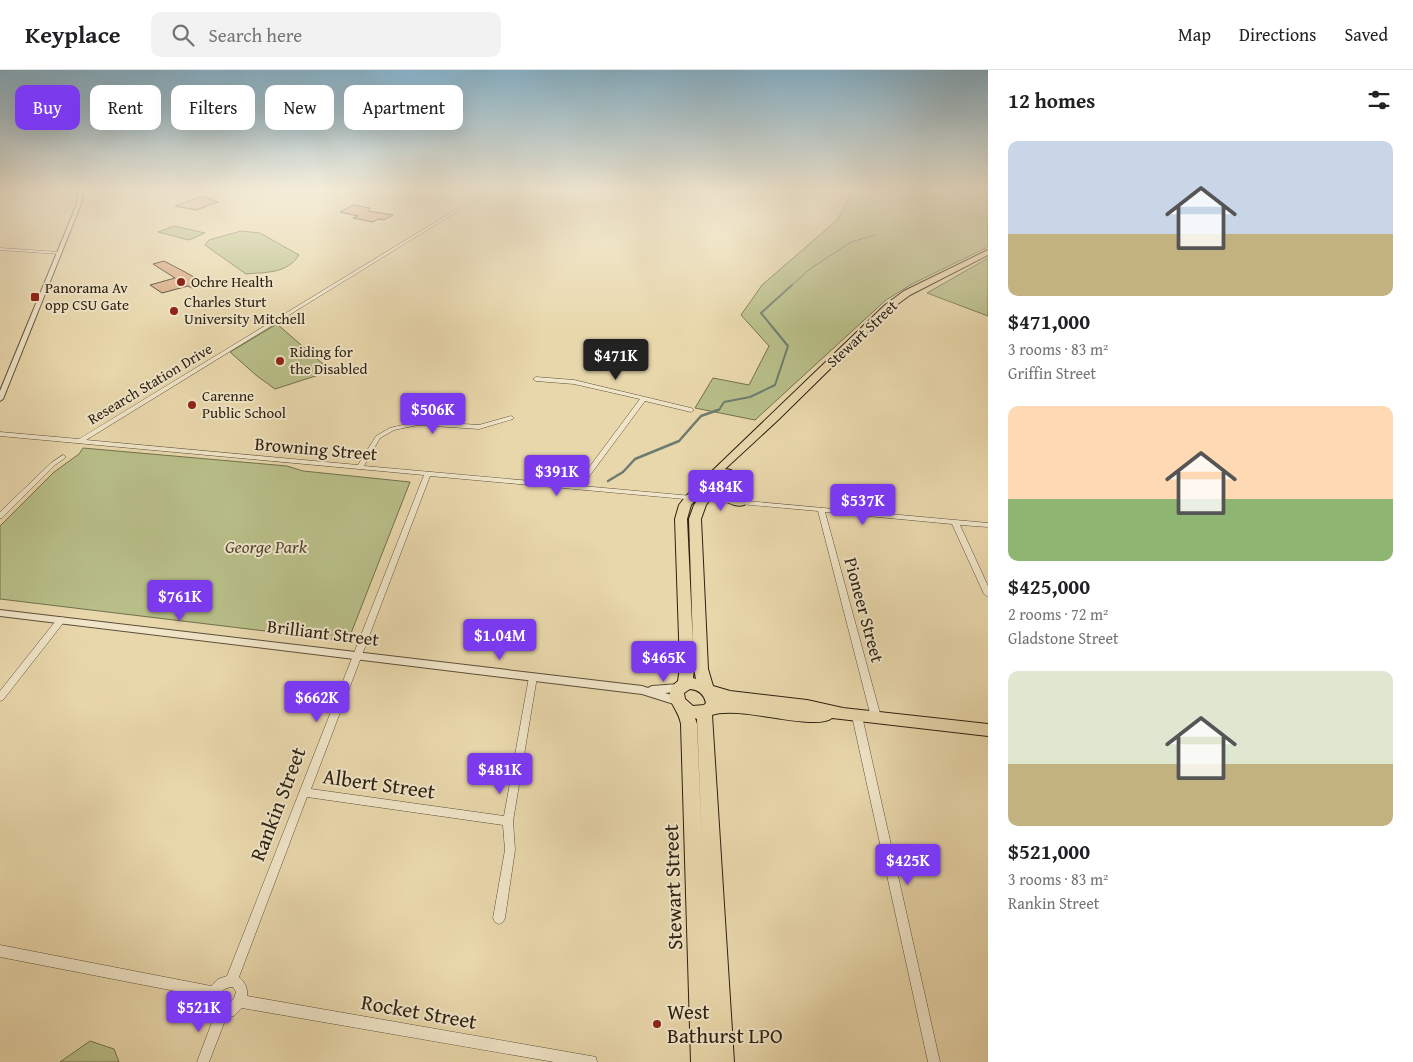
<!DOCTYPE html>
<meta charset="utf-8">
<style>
:root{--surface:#fff;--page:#f2f2f2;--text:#202124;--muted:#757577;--line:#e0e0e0;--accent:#7c3aed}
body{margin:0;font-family:"Gentium Book Plus",serif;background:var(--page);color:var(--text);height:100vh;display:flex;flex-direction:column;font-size:19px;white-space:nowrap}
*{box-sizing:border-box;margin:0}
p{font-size:16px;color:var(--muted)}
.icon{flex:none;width:28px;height:28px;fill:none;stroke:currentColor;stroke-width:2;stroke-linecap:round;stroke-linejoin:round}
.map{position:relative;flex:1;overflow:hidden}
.sheet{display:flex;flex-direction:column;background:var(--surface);width:425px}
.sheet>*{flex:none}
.top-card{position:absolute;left:15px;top:15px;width:475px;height:45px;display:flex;gap:10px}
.price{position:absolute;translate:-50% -42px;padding:0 11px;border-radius:5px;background:var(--accent);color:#fff;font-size:16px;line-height:32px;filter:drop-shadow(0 1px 2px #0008)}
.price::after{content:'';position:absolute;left:50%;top:30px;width:15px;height:11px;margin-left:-8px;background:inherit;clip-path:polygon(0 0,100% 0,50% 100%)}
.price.current{background:#222;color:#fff}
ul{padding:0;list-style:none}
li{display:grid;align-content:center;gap:10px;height:265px;padding:0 20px}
li span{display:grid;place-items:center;height:155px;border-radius:10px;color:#555}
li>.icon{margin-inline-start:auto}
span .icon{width:90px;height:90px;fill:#fffc;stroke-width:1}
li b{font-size:21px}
h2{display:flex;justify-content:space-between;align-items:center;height:60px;padding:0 20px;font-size:21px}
.pill{padding:0 18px;border-radius:10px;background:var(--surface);box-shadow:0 5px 20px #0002;font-size:18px;line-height:45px}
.pill.current{background:var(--accent);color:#fff}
header{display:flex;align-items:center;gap:30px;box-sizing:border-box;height:70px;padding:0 25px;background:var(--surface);border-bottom:1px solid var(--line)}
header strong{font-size:24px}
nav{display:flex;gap:28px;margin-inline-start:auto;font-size:18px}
.search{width:350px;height:45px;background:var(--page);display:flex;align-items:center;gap:12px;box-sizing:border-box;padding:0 18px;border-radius:10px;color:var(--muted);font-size:19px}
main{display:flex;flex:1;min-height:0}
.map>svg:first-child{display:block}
</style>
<header>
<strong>Keyplace</strong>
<div class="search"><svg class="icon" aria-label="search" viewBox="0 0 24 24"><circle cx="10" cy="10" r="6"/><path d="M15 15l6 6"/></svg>Search here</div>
<nav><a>Map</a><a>Directions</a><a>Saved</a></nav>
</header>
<main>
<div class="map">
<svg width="988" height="992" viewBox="0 0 988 992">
<rect width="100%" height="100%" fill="#e8d7ab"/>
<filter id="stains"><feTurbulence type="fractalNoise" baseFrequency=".004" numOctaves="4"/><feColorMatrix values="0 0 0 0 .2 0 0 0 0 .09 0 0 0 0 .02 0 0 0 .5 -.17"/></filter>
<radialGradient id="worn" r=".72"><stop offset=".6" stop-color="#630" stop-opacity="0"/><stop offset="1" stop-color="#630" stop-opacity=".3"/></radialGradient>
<g fill="#b8be88" stroke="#72704e">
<path d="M854 120H988V177L912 214 886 230 755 350 695 338 713 308 749 315 769 276 741 245 762 215 837 150Z"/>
<path d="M174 156 205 163 189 170 158 162Z"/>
<path d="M241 161 260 163 299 185C287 204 266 202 246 204L205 175 209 170Z"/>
<path d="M988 188V246L927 223Z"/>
<path d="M277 254 331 301 275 319 257 306 230 282Z"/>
<path d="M83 378 287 396 303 401 410 412 348 571 0 529V456L54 402 79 384Z"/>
<path d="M90 971 114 979 119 992H60Z"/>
</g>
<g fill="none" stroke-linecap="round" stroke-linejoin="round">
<path stroke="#6d7c6f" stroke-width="1" d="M790 217 810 199 851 172 875 165"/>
<path stroke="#6d7c6f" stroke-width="2" d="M715 341 719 340 724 332 750 327 775 315 788 276 761 243 792 215"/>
<path stroke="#6d7c6f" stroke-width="2.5" d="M608 411 623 402 635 389 679 371 701 346 718 340"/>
</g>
<g fill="#d5a37a" stroke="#2d2113">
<path d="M202 126 218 132 196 140 175 136Z"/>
<path d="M353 135 370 138 368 141 393 145 384 150 378 149 373 152 353 148 358 146 340 142Z"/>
<path d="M164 191 185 202 206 214 192 218 188 216 162 223 150 215 175 208 153 194Z"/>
</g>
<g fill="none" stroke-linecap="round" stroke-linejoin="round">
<defs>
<g id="minor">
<path d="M488 120H492L86 370 358 395 376 366 390 358 418 351 479 355 511 346 514 348 513 349 479 359 418 355 394 360 380 368 364 396 576 415 640 329 574 314 536 311 533 309 536 307 574 310 691 338 694 340 691 342 645 331 582 416 988 453V457L960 455 988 516V527L984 524 952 454 825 442 881 647 879 650 876 651 873 650 871 647 818 441 430 406 311 719 504 746 529 607 530 605 533 604 536 605 537 607 513 751 515 780 505 848 503 852 499 854 495 852 493 848 505 780 503 755 307 727 239 907C245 912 248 918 247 926L591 986 596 987 597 992H554L242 938 234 946 226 948 209 992H197L214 947C207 941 205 935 206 927L0 887V875L211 916 218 909 227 906 424 405 0 366V362L79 369ZM233 917 236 922 234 928 227 936H220L218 931C218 923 224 917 233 917Z"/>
<path d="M0 178 60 182 62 183 60 184 0 180Z"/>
<path d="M63 385 65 386V388L55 395 2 448H0V442L51 393Z"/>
<path d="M61 547 64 548 65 550 64 552 3 630 0 631V621L58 548Z"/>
<path d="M857 642 860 643 862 646 940 992H928L852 646 854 643Z"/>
</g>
<g id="tertiary">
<path d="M79 120H83L81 134 3 329 0 331V321L77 134Z"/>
<path d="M0 540 642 616 648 618 652 616 679 614 683 615 684 618 683 621 665 623 681 628 682 631 681 634 677 635 642 624 0 546Z"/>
</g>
<path id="trunk" d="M988 180V185L910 225 891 239 778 350 725 399 731 400 732 402 726 412 727 421 744 431 746 433 744 435C733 438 722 430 716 421L706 435 701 449 708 599 713 616 730 621 807 630 843 638 988 654V666L832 648C815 662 739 635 712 645L734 992H691L681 654C679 643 673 637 669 627L671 617 678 611 680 597 675 449 679 435 686 426 885 235 904 221ZM705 419 694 435 689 449 693 575 687 449 691 435ZM694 599 696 609 693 608ZM690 619C699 620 704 624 706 633L704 635 693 636 685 629 684 623ZM695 648 697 649 702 773 697 654Z"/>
</defs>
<use href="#minor" stroke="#5c4e39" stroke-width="1"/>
<use href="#tertiary" stroke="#5c4e39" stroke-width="2"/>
<use href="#trunk" stroke="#2d2113" stroke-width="2"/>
<use href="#minor" fill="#f0e5c8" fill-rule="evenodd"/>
<use href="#tertiary" fill="#f0e5c8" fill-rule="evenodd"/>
<use href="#trunk" fill="#e8d7ab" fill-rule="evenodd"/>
</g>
<linearGradient id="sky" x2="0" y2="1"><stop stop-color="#87b6d0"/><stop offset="0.46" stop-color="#f5edd9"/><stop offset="1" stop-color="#f5edd9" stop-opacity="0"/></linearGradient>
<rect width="988" height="259" fill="url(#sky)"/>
<g fill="#8f2418" stroke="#f0e5c8" stroke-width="2">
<circle cx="181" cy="212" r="5"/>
<rect x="30" y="222" width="10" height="10" rx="2.5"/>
<circle cx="174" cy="241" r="5"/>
<circle cx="280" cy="291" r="5"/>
<circle cx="192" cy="335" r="5"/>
<circle cx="657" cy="954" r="5"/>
</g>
<g text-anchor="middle" stroke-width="4" stroke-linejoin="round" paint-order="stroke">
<g font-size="15" fill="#2d2113" stroke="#f0e5c8" text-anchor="start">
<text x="191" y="217">Ochre Health</text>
<text x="45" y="223">Panorama Av<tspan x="45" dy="17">opp CSU Gate</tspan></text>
<text x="184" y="237">Charles Sturt<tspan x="184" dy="17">University Mitchell</tspan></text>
<text x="290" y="287">Riding for<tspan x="290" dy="17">the Disabled</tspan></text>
<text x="202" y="331">Carenne<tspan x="202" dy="17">Public School</tspan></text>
</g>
<g font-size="15" fill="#2d2113" stroke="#f0e5c8">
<text transform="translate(862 264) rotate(-43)" y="5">Stewart Street</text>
<text transform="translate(150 314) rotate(-31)" y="5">Research Station Drive</text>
</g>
<g font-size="18" fill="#2d2113" stroke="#f0e5c8">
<text transform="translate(316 379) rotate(5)" y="6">Browning Street</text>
<text transform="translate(864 540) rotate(75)" y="6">Pioneer Street</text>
<text transform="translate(323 563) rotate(7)" y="6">Brilliant Street</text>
</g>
<g font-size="18" font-style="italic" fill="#504830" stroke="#f0e5c8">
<text x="266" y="483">George Park</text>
</g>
<g font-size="21" fill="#2d2113" stroke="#f0e5c8">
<text transform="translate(379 714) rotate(8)" y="7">Albert Street</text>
<text transform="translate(278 734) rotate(-69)" y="7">Rankin Street</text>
<text transform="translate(673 817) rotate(-92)" y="7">Stewart Street</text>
<text transform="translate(419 942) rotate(10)" y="7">Rocket Street</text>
</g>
<g font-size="21" fill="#2d2113" stroke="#f0e5c8" text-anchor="start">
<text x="667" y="949">West<tspan x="667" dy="24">Bathurst LPO</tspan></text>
</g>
</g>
<rect width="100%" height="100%" filter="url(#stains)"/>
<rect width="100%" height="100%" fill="url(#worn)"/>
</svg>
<b class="price current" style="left:616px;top:311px">$471K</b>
<b class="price" style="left:433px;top:365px">$506K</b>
<b class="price" style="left:557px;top:427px">$391K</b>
<b class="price" style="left:721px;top:442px">$484K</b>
<b class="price" style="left:863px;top:456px">$537K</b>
<b class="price" style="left:180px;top:552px">$761K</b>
<b class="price" style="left:500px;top:591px">$1.04M</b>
<b class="price" style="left:664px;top:613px">$465K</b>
<b class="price" style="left:317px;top:653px">$662K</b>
<b class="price" style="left:500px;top:725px">$481K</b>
<b class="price" style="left:908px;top:816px">$425K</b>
<b class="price" style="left:199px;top:963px">$521K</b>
<div class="top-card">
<a class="pill current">Buy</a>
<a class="pill">Rent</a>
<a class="pill">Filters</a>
<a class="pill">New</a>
<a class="pill">Apartment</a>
</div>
</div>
<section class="sheet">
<h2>12 homes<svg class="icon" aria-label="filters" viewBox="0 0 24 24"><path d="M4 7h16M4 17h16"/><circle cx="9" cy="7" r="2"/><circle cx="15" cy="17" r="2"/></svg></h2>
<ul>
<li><span style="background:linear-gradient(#c9d6e8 60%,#c2b280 0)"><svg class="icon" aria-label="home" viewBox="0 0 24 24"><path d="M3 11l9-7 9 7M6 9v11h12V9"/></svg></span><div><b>$471,000</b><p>3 rooms · 83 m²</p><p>Griffin Street</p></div></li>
<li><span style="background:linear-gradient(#ffd9b3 60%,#8fb573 0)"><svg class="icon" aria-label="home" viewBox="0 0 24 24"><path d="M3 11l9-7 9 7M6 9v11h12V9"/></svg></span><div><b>$425,000</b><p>2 rooms · 72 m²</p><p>Gladstone Street</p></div></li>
<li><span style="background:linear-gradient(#dfe7d0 60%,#c2b280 0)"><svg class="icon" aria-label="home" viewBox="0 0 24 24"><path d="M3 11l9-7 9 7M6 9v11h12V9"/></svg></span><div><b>$521,000</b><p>3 rooms · 83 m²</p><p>Rankin Street</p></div></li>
</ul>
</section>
</main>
